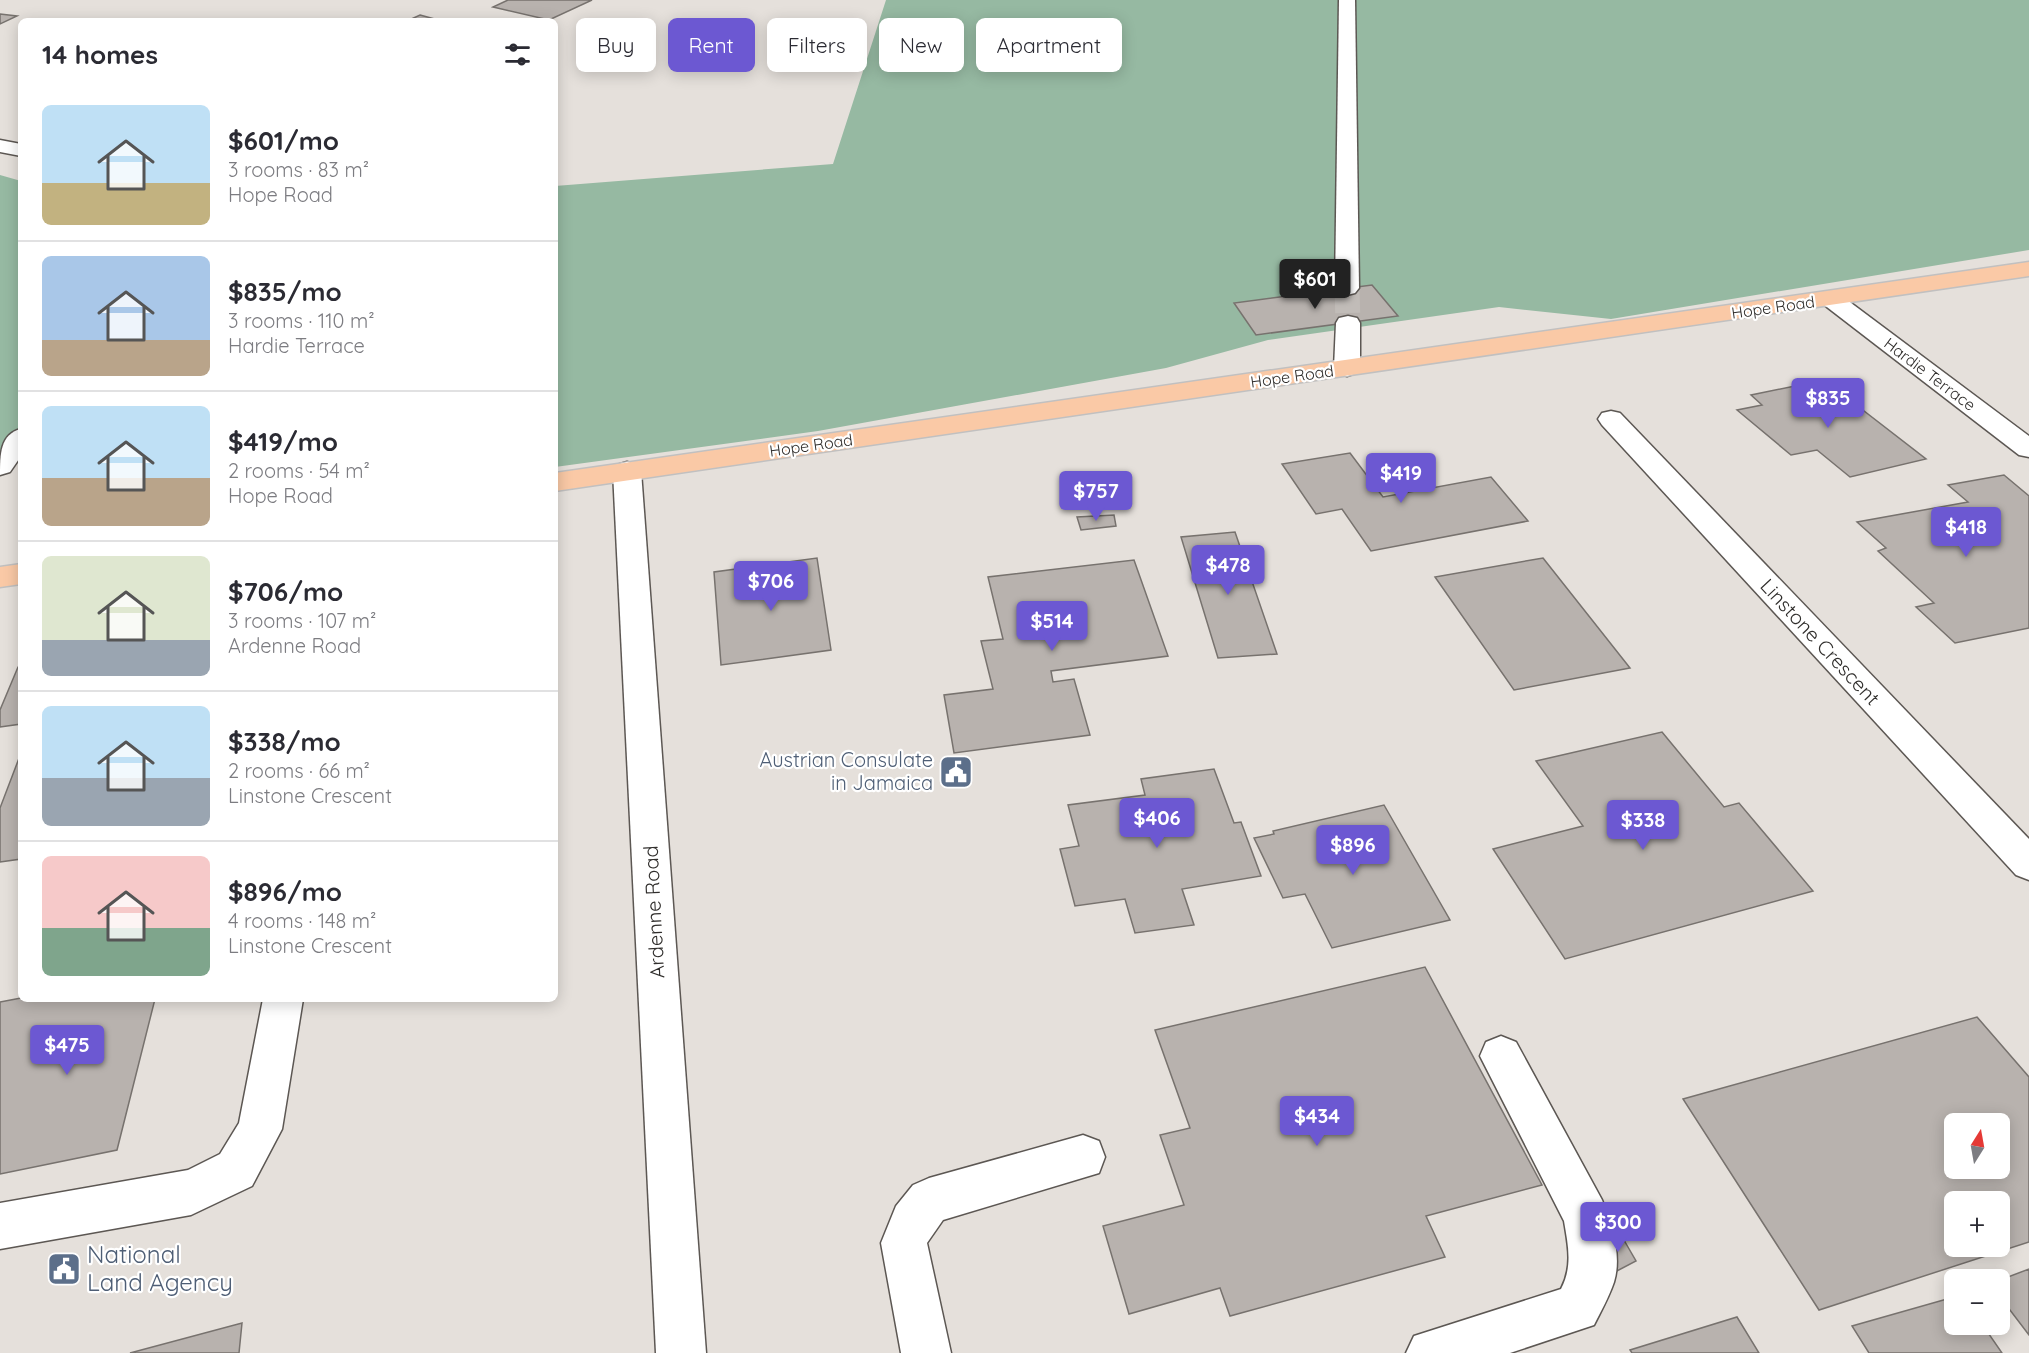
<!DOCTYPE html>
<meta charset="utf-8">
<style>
:root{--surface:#fff;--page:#f2f2f3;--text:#2b2b33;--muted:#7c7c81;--line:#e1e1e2;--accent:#6c58d2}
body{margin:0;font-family:Quicksand,sans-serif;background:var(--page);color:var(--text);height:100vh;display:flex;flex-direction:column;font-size:22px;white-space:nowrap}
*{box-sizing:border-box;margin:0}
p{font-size:20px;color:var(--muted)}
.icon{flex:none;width:33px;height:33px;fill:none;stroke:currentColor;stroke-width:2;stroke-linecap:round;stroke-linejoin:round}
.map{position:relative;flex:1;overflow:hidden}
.details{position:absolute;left:18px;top:18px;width:540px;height:984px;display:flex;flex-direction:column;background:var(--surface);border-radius:9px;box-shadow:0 3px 15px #0003}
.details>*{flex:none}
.top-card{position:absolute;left:576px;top:18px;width:570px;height:54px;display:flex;gap:12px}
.needle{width:39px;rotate:11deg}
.controls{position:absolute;left:1944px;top:1113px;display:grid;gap:12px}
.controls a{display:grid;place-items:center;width:66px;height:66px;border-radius:9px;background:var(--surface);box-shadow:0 3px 15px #0003;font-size:30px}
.price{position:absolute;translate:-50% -51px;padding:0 14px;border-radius:6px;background:var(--accent);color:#fff;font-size:20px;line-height:39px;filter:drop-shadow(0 2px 3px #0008)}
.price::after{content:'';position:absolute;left:50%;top:36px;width:18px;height:14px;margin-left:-9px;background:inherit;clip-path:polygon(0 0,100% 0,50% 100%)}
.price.current{background:#222;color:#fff}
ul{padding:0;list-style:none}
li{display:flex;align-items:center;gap:18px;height:150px;padding:0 24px}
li+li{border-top:2px solid var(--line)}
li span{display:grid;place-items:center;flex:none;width:168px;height:120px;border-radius:9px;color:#555}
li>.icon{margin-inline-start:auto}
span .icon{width:72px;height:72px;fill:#fffc;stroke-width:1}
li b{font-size:26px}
h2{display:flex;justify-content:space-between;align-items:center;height:72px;padding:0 24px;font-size:26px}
.chip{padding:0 21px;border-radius:9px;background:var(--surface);box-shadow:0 3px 15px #0003;font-size:21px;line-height:54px}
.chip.current{background:var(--accent);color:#fff}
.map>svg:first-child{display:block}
</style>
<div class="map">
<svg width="2029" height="1353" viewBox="0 0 2029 1353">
<rect width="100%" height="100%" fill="#e5e0db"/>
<g fill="#96b9a2">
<path d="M886 0H2029V250L1611 319 1499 307 1268 340 1166 368 818 431 555 467V186L833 164Z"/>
<path d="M0 175 21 181V429L0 461Z"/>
</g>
<g fill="#b8b2ae" stroke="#77726e" stroke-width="1.5" fill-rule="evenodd">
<path d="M508 0H592L549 20 493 7Z"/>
<path d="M0 14 17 16 0 24Z"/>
<path d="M420 15 442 21H407Z"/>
<path d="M1372 285 1398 316 1256 335 1234 303Z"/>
<path d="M1824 380 1926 459 1850 477 1817 450 1791 455 1737 410 1762 405 1751 395Z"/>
<path d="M1350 453 1383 497 1491 477 1528 521 1371 551 1342 509 1316 514 1282 464Z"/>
<path d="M2004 475 2029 496V628L1955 643 1916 607 1934 603 1878 551 1886 548 1857 522 1968 502 1948 485Z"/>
<path d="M1114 515 1116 526 1081 530 1077 517Z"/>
<path d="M1235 532 1277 654 1218 658 1181 537Z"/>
<path d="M817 558 831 650 721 665 714 572Z"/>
<path d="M1543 558 1630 668 1514 690 1435 577Z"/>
<path d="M1134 560 1168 656 1051 671 1053 682 1074 679 1090 735 954 753 944 695 993 689 981 641 1003 639 988 577Z"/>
<path d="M21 666V724L0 727V710L18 667Z"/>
<path d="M1662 732 1724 807 1739 803 1813 891 1565 959 1493 849 1583 826 1536 761Z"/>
<path d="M21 753V859L0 862V808Z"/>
<path d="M1214 769 1234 823 1241 822 1261 876 1182 889 1194 925 1135 933 1125 899 1075 906 1060 849 1079 846 1068 805 1145 795 1141 779Z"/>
<path d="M1384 805 1450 920 1332 948 1305 894 1283 898 1254 838 1274 834 1273 831Z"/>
<path d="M1425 967 1542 1185 1426 1216 1445 1257 1230 1316 1220 1288 1129 1314 1103 1226 1184 1205 1160 1135 1190 1128 1155 1030Z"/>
<path d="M21 998 155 999 117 1150 0 1174V1002Z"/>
<path d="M1977 1017 2029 1077V1242L1819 1310 1683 1099ZM1954 1124H2000V1168H1954ZM1954 1202H2000V1246H1954Z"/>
<path d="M1621 1235 1636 1261 1615 1272 1601 1245Z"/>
<path d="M2029 1269V1335L2000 1297V1280Z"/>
<path d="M1954 1297V1324H1982L2002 1353H1869L1852 1326Z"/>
<path d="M1737 1317 1759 1353H1632L1630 1350Z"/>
<path d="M242 1323 239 1353H130Z"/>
</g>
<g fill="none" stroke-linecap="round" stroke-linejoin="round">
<path stroke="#c1bcb8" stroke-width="25" stroke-dasharray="25 13" stroke-linecap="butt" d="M1347 288 1348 323"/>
<defs>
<g id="minor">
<path d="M1339 0H1355L1359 288 1355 293 1347 295 1339 293 1335 288Z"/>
<path d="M0 140 21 144V156L0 152Z"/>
<path d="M1831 292 1839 294 2029 436V457L2019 455 1823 304 1819 299 1823 294Z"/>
<path d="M1348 316 1357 318 1360 323V368L1356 373 1347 376 1338 373 1334 368 1336 323 1339 318Z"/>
<path d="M1611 411 1620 413 2029 839V880L2016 875 1602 425 1598 419 1602 413Z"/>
<path d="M21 429V456L10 472 0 475C0 455 0 434 21 429Z"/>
<path d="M627 462 637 465 641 471 706 1353H656L613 471 617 465Z"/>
<path d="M263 999H303L282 1129 252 1186 191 1215 0 1249V1203L188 1170 220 1154 239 1123Z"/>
<path d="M1501 1036 1516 1042 1602 1200C1612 1224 1622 1256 1614 1282 1609 1297 1601 1311 1594 1325L1510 1353H1406L1414 1336 1561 1289C1573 1266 1568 1245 1564 1221L1480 1056 1486 1042Z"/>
<path d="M1083 1135 1099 1141 1105 1157 1099 1173 943 1220 927 1243 951 1353H901L881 1243 896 1206 913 1185 929 1178Z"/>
</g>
<g id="major">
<path d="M2029 262V276L555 491V473Z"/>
<path d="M21 564V584L0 587V567Z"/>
</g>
</defs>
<use href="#minor" stroke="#5c5753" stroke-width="3"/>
<use href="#major" stroke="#c1c0c0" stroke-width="3"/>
<use href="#minor" fill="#fff" fill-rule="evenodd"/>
<use href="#major" fill="#fac9a6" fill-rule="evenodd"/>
</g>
<defs>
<symbol id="civic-square" viewBox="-11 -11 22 22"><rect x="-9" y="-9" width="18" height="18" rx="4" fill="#5c6f8a" stroke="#fff"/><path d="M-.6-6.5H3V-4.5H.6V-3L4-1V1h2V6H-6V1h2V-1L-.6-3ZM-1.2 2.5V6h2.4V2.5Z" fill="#fff"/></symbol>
</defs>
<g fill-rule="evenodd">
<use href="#civic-square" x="937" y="753" width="38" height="38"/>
<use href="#civic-square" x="45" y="1250" width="38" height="38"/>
</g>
<g text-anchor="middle" stroke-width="4.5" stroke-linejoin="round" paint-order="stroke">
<g font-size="16" fill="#302e2c" stroke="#fff">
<text transform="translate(1773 307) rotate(-8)" y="6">Hope Road</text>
<text transform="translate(1930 374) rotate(37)" y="6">Hardie Terrace</text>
<text transform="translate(1292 376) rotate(-8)" y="6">Hope Road</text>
<text transform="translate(811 445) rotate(-8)" y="6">Hope Road</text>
</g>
<g font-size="20" fill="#302e2c" stroke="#fff">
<text transform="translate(1820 642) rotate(47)" y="7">Linstone Crescent</text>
<text transform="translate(654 912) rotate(-93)" y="7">Ardenne Road</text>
</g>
<g font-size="20" fill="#4e5e75" stroke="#fff" text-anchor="end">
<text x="933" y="767">Austrian Consulate<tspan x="933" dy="23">in Jamaica</tspan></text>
</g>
<g font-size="24" fill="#4e5e75" stroke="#fff" text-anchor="start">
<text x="87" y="1263">National<tspan x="87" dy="28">Land Agency</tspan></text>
</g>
</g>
</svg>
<div class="controls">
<a><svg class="needle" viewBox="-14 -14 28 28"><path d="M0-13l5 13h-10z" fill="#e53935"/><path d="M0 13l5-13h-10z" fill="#7c7c81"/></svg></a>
<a>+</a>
<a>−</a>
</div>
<b class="price current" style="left:1315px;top:310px">$601</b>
<b class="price" style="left:1828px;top:429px">$835</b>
<b class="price" style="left:1401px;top:504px">$419</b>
<b class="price" style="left:1096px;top:522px">$757</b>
<b class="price" style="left:1966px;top:558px">$418</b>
<b class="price" style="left:1228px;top:596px">$478</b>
<b class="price" style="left:771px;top:612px">$706</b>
<b class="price" style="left:1052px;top:652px">$514</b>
<b class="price" style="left:1157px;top:849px">$406</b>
<b class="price" style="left:1643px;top:851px">$338</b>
<b class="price" style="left:1353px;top:876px">$896</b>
<b class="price" style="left:67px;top:1076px">$475</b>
<b class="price" style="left:1317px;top:1147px">$434</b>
<b class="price" style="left:1618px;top:1253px">$300</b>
<div class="top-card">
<a class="chip">Buy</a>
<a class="chip current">Rent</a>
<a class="chip">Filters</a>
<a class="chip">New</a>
<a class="chip">Apartment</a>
</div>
<section class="details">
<h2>14 homes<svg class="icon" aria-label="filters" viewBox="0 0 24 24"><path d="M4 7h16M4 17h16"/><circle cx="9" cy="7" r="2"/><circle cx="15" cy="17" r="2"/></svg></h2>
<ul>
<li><span style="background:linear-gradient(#bfe0f5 65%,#c2b280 0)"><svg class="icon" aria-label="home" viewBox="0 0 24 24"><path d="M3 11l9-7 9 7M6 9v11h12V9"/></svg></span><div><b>$601/mo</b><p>3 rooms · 83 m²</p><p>Hope Road</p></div></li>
<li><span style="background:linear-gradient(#a9c7e8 70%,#b9a48a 0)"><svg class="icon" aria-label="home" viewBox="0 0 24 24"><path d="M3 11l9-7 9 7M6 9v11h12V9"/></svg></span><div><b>$835/mo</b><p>3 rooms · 110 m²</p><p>Hardie Terrace</p></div></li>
<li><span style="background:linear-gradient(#bfe0f5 60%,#b9a48a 0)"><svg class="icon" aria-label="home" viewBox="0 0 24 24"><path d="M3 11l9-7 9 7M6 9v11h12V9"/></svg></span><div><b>$419/mo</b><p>2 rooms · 54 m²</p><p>Hope Road</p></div></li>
<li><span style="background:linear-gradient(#dfe7d0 70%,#9aa5b1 0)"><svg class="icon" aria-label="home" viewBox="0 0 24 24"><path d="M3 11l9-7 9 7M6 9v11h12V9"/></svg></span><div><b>$706/mo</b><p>3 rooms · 107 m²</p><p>Ardenne Road</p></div></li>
<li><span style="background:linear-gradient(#bfe0f5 60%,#9aa5b1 0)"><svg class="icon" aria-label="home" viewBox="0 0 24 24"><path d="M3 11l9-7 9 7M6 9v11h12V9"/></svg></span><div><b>$338/mo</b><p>2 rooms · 66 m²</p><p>Linstone Crescent</p></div></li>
<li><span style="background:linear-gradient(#f6c9c9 60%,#7fa58c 0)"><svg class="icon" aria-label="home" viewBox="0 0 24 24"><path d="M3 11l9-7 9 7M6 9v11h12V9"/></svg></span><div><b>$896/mo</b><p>4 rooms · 148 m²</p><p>Linstone Crescent</p></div></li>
</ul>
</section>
</div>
